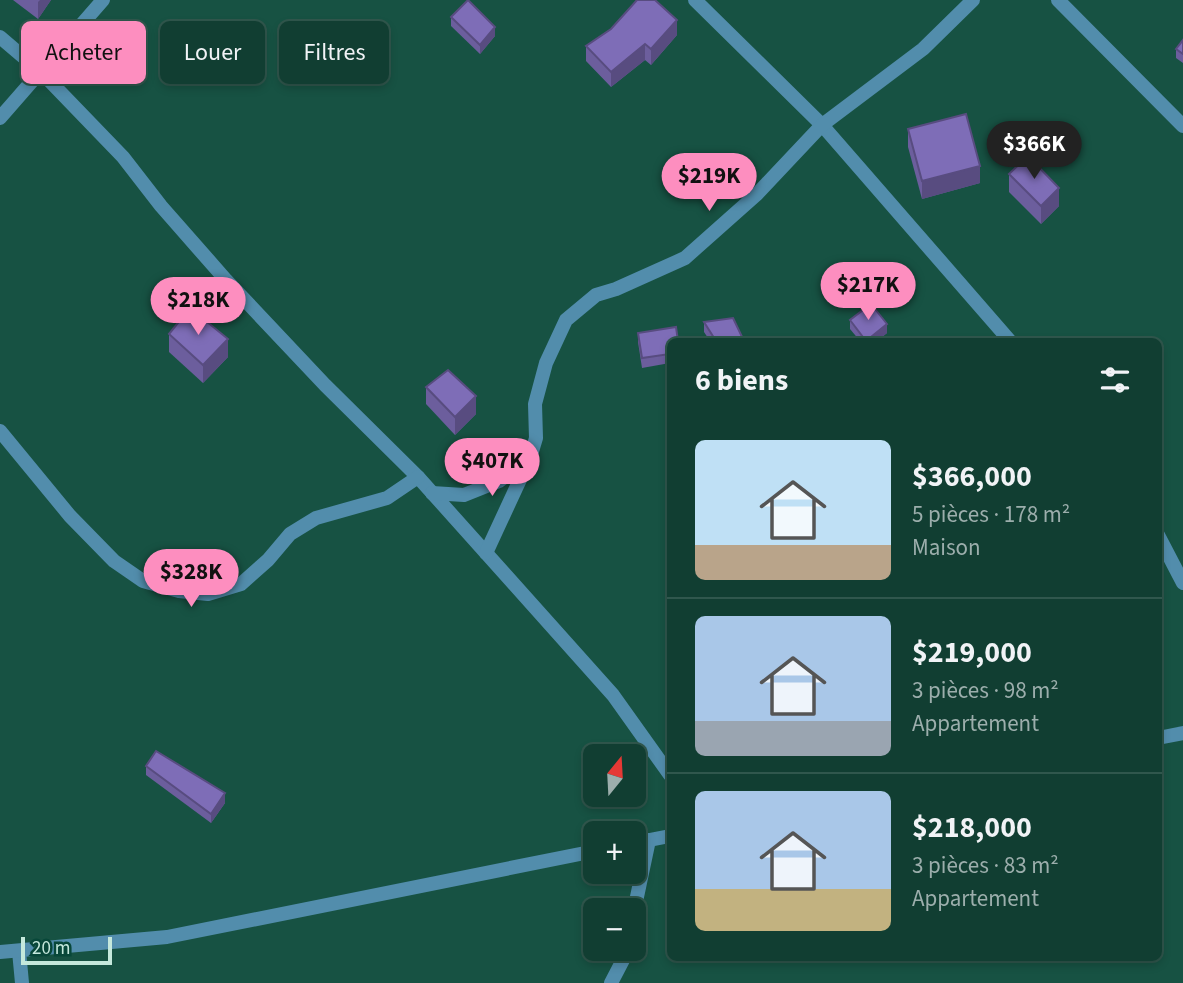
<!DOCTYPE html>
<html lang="fr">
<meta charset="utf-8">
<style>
:root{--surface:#113e32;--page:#1e493e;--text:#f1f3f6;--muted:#9caeac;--line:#30574d;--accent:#fd8ebf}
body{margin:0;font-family:"Source Sans 3",sans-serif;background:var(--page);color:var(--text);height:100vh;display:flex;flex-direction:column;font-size:26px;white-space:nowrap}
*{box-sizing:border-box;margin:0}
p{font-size:23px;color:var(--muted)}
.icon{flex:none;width:38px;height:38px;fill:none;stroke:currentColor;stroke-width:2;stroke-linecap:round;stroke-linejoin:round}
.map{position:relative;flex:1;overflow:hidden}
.sheet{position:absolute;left:667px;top:338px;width:495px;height:623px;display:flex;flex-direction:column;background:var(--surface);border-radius:10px;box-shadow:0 4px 10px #0003,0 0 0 2px var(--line)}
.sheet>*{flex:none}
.banner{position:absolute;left:21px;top:21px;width:541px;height:63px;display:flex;gap:14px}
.needle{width:46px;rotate:18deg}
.buttons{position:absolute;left:583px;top:744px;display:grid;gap:14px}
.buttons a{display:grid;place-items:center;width:63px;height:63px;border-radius:10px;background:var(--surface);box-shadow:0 4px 10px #0003,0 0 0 2px var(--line);font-size:35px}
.scale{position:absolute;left:21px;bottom:18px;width:91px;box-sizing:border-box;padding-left:7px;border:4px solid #c5e8dc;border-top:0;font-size:19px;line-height:24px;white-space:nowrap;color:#c5e8dc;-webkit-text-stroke:5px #084739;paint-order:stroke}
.price{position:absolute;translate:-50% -60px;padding:0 16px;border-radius:24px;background:var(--accent);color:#111;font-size:23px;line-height:46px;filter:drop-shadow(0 2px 4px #0008)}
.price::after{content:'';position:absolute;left:50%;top:42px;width:21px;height:16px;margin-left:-10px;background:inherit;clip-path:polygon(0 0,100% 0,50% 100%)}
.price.selected{background:#222;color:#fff}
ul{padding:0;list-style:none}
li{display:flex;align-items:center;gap:21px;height:175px;padding:0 28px}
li+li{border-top:2px solid var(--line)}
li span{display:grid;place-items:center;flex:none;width:196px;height:140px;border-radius:10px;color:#555}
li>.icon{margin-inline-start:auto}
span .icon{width:84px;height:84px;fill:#fffc;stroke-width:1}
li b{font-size:30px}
h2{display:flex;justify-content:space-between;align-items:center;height:84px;padding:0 28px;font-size:30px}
.pill{padding:0 24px;border-radius:10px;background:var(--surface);box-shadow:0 4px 10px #0003,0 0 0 2px var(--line);font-size:24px;line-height:63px}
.pill.selected{background:var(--accent);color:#111}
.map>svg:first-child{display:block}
</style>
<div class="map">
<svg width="1183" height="983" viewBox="0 0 1183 983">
<rect width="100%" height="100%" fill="#175243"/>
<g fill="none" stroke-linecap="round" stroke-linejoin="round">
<g stroke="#528dac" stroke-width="14">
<path d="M695 0 822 125 1010 341"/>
<path d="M1058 0 1183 126"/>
<path d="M0 37 41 72 123 157 161 206 226 280 325 385 418 477 613 695 670 775"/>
<path d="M0 118 103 0"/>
<path d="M0 431 70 516 114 561 143 581 179 591 208 594 241 584 268 560 290 534 316 518 387 498 418 477"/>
<path d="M432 493 464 495 499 481 529 459"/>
<path d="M1158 535 1183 583"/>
<path d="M486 553 530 458 536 438 535 404 546 363 566 320 596 295 616 289 685 258 757 194 822 125 923 49 973 0"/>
<path d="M1158 738 1183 733"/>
<path d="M634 843 670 836"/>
<path d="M634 911 649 840"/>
<path d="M19 951 22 983"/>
<path d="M0 952 167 937 595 851"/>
<path d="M611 983 624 958 626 948"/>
</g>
</g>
<g fill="#6c5e9d">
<path d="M13 0H51L38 19Z"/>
<path d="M451 17 495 36 480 54 451 26Z"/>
<path d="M677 35 651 65 645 60 611 87 586 61V46Z"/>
<path d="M1183 40V63L1176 58V49Z"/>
<path d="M908 129 980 183 922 199 908 147Z"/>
<path d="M1009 174 1059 206 1041 224 1009 192Z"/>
<path d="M850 320 887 333 877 341H860L850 329Z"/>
<path d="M704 322 744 341H710L704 332Z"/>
<path d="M638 333 670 341V363L642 368 638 342Z"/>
<path d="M169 334 228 357 203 383 169 352Z"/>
<path d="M426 387 476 414 455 435 426 404Z"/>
<path d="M146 766 225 803 211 823 146 775Z"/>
</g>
<g fill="#584c80">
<path d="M40 0H51L38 19V2Z"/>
<path d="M677 20V35L651 65V49Z"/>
<path d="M495 27V36L480 54V45Z"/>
<path d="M645 44V60L611 87V72Z"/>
<path d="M980 166V183L922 199V181Z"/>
<path d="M1059 188V206L1041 224V206Z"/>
<path d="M887 324V333L877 341H866Z"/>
<path d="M228 339V357L203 383V365Z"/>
<path d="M476 396V414L455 435V417Z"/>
<path d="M225 793V803L211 823V814Z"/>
</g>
<g fill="#7e6db7" stroke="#584c80" stroke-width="2">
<path d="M468 0 495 27 480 45 451 17Z"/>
<path d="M637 0H655L677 20 651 49 645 44 611 72 586 46 611 29Z"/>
<path d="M1183 40V54L1176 49Z"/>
<path d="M966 114 980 166 922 181 908 129Z"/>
<path d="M1028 156 1059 188 1041 206 1009 174Z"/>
<path d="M871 304 887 324 866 341 850 320Z"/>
<path d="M190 308 228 339 203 365 169 334Z"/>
<path d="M733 318 744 341H716L704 322Z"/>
<path d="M676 327 678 341H670V354L642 358 638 333Z"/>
<path d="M448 370 476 396 455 417 426 387Z"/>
<path d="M156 751 225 793 211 814 146 766Z"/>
</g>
</svg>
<div class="buttons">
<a><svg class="needle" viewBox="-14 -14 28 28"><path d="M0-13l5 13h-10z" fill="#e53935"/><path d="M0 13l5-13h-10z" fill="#9caeac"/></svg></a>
<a>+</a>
<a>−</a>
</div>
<div class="scale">20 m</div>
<b class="price selected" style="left:1034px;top:181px">$366K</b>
<b class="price" style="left:709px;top:213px">$219K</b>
<b class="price" style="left:868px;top:322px">$217K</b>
<b class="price" style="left:198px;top:337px">$218K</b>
<b class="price" style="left:492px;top:498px">$407K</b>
<b class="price" style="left:191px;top:609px">$328K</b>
<div class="banner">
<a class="pill selected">Acheter</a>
<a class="pill">Louer</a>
<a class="pill">Filtres</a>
</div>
<section class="sheet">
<h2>6 biens<svg class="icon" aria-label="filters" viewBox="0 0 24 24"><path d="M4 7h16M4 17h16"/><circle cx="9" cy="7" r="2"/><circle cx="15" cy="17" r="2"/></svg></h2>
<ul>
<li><span style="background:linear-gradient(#bfe0f5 75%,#b9a48a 0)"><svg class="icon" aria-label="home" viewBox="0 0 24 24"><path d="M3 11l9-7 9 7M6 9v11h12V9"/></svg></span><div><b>$366,000</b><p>5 pièces · 178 m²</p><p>Maison</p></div></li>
<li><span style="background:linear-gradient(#a9c7e8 75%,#9aa5b1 0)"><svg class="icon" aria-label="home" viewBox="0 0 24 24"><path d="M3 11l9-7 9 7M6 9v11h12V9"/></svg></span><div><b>$219,000</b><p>3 pièces · 98 m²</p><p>Appartement</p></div></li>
<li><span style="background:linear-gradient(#a9c7e8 70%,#c2b280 0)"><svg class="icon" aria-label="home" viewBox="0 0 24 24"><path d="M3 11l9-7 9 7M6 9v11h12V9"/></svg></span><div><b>$218,000</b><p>3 pièces · 83 m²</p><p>Appartement</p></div></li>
</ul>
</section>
</div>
